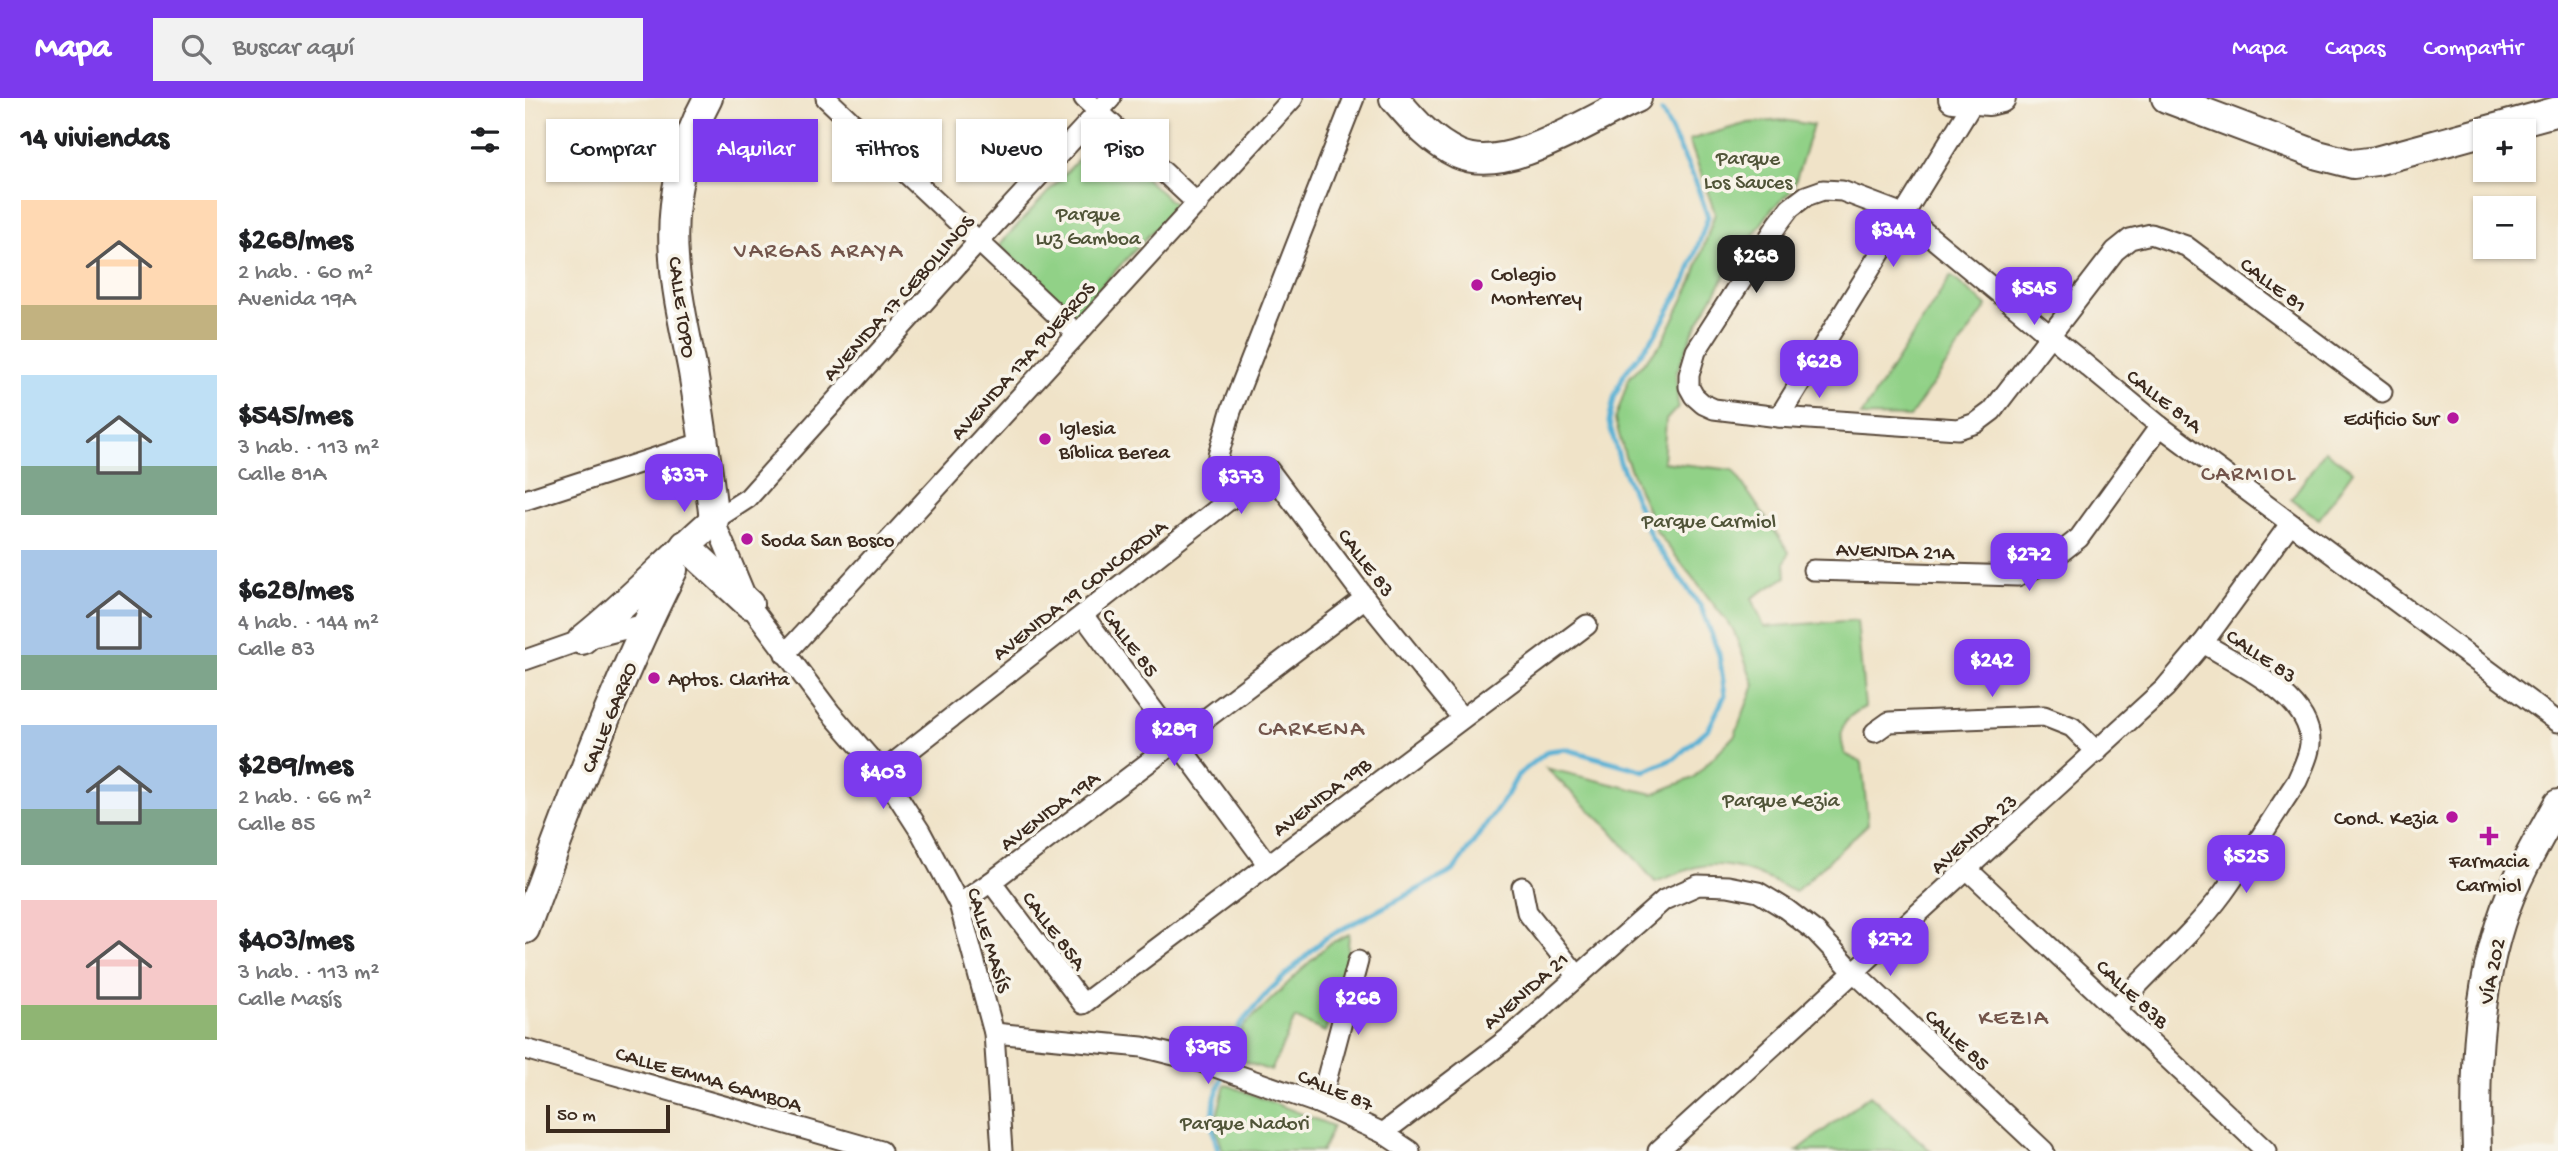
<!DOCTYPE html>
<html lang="es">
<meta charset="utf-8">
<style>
:root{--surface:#fff;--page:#f2f2f2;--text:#202124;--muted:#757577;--accent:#7c3aed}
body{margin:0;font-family:"Gochi Hand",sans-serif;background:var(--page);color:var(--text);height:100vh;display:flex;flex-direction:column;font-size:26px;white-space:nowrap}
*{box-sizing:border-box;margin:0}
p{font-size:23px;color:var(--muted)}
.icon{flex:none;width:38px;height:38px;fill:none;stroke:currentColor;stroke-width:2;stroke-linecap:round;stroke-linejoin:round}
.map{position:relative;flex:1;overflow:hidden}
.drawer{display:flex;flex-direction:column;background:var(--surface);width:525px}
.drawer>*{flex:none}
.hud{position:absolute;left:21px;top:21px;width:665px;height:63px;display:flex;gap:14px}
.buttons{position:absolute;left:1948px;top:21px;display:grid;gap:14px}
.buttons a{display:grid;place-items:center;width:63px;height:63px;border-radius:0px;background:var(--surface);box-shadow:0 2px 5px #0004;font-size:35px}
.scale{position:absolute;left:21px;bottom:18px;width:124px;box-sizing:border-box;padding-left:7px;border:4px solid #3b2a1e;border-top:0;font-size:19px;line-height:24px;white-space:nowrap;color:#3b2a1e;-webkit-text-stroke:5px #f7f3e8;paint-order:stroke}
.price{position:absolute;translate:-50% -60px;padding:0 16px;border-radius:14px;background:var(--accent);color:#fff;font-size:23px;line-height:46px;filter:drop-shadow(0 2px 4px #0008)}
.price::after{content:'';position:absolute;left:50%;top:42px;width:21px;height:16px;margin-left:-10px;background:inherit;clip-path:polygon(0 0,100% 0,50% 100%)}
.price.on{background:#222;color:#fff}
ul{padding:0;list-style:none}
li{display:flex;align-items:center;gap:21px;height:175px;padding:0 21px}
li span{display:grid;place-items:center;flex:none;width:196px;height:140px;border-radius:0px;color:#555}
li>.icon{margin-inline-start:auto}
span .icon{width:84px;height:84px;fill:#fffc;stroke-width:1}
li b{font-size:30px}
h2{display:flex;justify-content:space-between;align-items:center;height:84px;padding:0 21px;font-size:30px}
.tag{padding:0 24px;border-radius:0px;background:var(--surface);box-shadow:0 2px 5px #0004;font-size:24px;line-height:63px}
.tag.on{background:var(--accent);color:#fff}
header{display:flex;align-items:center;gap:42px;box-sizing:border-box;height:98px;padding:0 35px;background:var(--accent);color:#fff}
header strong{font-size:33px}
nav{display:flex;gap:38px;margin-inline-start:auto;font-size:24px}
.search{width:490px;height:63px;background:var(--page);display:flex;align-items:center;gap:18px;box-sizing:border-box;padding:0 24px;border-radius:0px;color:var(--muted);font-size:26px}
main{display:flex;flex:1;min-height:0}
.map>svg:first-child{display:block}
</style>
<header>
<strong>Mapa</strong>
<div class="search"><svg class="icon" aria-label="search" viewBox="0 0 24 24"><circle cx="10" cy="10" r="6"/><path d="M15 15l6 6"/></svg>Buscar aquí</div>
<nav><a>Mapa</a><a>Capas</a><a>Compartir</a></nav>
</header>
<main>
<section class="drawer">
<h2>14 viviendas<svg class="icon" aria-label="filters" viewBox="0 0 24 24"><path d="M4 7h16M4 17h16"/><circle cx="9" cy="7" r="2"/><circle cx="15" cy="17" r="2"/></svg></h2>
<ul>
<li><span style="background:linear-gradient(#ffd9b3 75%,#c2b280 0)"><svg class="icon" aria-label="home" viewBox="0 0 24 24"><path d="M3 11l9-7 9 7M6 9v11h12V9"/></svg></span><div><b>$268/mes</b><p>2 hab. · 60 m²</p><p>Avenida 19A</p></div></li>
<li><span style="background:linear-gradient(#bfe0f5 65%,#7fa58c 0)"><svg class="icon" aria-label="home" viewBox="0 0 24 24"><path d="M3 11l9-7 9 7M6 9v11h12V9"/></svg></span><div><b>$545/mes</b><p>3 hab. · 113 m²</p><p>Calle 81A</p></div></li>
<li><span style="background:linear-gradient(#a9c7e8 75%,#7fa58c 0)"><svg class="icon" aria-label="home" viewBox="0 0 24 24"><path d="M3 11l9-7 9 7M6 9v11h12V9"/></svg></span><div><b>$628/mes</b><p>4 hab. · 144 m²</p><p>Calle 83</p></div></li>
<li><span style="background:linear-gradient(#a9c7e8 60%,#7fa58c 0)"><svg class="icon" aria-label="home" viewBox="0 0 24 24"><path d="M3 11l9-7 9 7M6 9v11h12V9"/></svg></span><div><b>$289/mes</b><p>2 hab. · 66 m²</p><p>Calle 85</p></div></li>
<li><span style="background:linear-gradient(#f6c9c9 75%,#8fb573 0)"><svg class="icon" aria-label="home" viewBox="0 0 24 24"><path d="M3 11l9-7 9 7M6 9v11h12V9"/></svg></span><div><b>$403/mes</b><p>3 hab. · 113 m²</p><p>Calle Masís</p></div></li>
</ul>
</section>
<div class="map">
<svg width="2033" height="1053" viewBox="0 0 2033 1053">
<rect width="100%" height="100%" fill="#f7f3e8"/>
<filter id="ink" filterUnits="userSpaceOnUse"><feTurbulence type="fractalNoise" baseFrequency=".0143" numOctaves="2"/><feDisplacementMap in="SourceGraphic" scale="14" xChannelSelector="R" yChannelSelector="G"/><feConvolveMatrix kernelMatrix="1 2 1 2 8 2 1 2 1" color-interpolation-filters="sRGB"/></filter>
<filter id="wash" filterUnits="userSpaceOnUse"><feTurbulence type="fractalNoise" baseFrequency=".00686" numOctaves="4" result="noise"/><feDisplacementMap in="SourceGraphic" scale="28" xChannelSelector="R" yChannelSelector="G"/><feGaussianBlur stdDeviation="1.57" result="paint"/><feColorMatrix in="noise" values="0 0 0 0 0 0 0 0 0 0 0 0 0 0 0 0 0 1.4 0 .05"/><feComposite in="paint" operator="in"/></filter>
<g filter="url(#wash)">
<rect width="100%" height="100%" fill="#f0e3c8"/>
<g fill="#91d187" stroke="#667e52" stroke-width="2">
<path d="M1258 22 1288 27 1268 91 1247 111 1202 174 1168 234 1151 276 1153 309 1141 322 1138 364 1208 372 1264 454 1260 465 1261 479 1227 500 1239 529 1332 522 1340 609C1317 620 1312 632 1320 656L1337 665 1343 726 1270 794C1240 779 1206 761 1171 769 1158 773 1144 779 1130 784L1086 732 1021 670 1128 696 1168 680 1210 637 1229 587 1208 531 1131 433 1100 358 1090 322 1104 280 1137 245 1167 184 1190 115 1164 42 1223 25Z"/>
<path d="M575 38 651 108 549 217 474 147Z"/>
<path d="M1426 178 1462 208 1385 319 1336 318Z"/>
<path d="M1800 353 1828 373 1794 421 1766 401Z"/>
<path d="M824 836 822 865 800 934 770 920 746 973 706 959 718 929 802 847Z"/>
<path d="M700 986 808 1028 797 1053H698L690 1027Z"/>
<path d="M1345 997 1406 1053H1272Z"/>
</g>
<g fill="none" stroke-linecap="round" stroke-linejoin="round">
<path stroke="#56b0d4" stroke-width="5" d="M693 1053 687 1028 690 1000 714 928 744 893 800 840 928 773 982 697 993 677 1023 653 1040 651 1120 673 1150 660 1184 630 1200 597 1194 556 1176 509 1127 441 1095 364 1084 324 1089 300 1099 276 1130 237 1161 182 1183 119 1170 82 1137 14"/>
</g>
</g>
<g filter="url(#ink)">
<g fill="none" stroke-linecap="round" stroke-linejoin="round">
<defs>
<g id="street">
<path d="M301 0 551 235"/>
<path d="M559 0 673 106"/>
<path d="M1857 294 1661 148 1626 136 1605 141 1590 153 1467 313 1451 325 1433 331 1254 319 1189 311 1178 306 1169 298 1164 289V277L1171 253 1253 126 1265 110 1281 98 1298 92 1317 93 1378 116 1635 328 2033 624"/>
<path d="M1254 319 1449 3"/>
<path d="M0 402 179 344"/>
<path d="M704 402 744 372 840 500 937 620"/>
<path d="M1288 472 1492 478 1525 463 1554 440 1635 328"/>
<path d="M558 517 743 767"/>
<path d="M260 556 768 0"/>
<path d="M0 562 57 542 120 526"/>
<path d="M1350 634 1364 624 1519 618 1547 629 1572 654"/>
<path d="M357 674 704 402 692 381 693 358 706 313 829 0"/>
<path d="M1442 771 1741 1053"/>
<path d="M466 784 558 906 1062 527"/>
<path d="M997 789 1002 814 1052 877"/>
<path d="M434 806 466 784 840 500"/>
<path d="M1591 910C1626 871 1667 837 1698 795 1724 759 1747 720 1772 683 1777 671 1784 659 1785 646 1788 599 1712 566 1678 545"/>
<path d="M469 935 617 949 673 963 795 1006 858 1035 885 1053"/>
<path d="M0 951 356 1053"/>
<path d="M795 1006 833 863"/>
<path d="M858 1035 981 942 1139 802 1173 787 1203 788 1233 794 1261 811 1291 834 1329 874 1519 1053"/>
<path d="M477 1053 469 935 434 806 395 733 357 674 305 614 224 506 189 422 223 400 454 143 586 0"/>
<path d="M1133 1053 1640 590 1678 545 1765 426"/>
</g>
<g id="secondary">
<path d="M869 0C888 22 905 43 933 56 983 78 1066 20 1112 0"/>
<path d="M1428 0 1464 3 1476 0"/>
<path d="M1641 0 1793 57 1828 66 1851 63 2033 13"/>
<path d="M160 447 224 506"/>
<path d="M57 542C104 505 144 461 189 422 183 372 176 323 168 274 161 236 151 197 149 159 145 105 157 47 183 0"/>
<path d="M0 831C44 710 90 587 148 472"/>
<path d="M1952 1053C1949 968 1953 876 1986 796 1999 765 2017 735 2033 706"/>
</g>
</defs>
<use href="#street" stroke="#564638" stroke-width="23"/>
<use href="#secondary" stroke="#564638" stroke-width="32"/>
<use href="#street" stroke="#fff" stroke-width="19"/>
<use href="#secondary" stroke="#fff" stroke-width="28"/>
</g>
</g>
<g fill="#b5179e" stroke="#f7f3e8" stroke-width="2.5">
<circle cx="952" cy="187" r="7"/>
<circle cx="1928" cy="320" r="7"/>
<circle cx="520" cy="341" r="7"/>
<circle cx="222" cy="441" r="7"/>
<circle cx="129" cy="580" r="7"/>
<circle cx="1927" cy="719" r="7"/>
<path d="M1960.5 727.5h7v7h7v7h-7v7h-7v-7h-7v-7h7z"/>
</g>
<g text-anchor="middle" stroke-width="7" stroke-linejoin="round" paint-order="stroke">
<g font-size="21" fill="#505438" stroke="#f7f3e8">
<text x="1223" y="66">Parque<tspan x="1223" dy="24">Los Sauces</tspan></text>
<text x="563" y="122">Parque<tspan x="563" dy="24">Luz Gamboa</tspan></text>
<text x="1184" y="429">Parque Carmiol</text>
<text x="1256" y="708">Parque Kezia</text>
<text x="720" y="1031">Parque Nadori</text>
</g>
<g font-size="21" fill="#3b2a1e" stroke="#f7f3e8" text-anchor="start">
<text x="966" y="182">Colegio<tspan x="966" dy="24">Monterrey</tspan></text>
<text x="1914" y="327" text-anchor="end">Edificio Sur</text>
<text x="534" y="336">Iglesia<tspan x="534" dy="24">Bíblica Berea</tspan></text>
<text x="236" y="448">Soda San Bosco</text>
<text x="143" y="587">Aptos. Clarita</text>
<text x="1913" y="726" text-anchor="end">Cond. Kezia</text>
<text x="1964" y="769" text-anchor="middle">Farmacia<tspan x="1964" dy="24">Carmiol</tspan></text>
</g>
<g font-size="21" fill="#3b2a1e" stroke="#f7f3e8">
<text transform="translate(1749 186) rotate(37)" y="7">CALLE 81</text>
<text transform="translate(373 199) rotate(-48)" y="7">AVENIDA 17 CEBOLLINOS</text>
<text transform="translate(158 209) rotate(82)" y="7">CALLE TOPO</text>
<text transform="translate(497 262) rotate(-48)" y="7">AVENIDA 17A PUERROS</text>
<text transform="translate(1640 302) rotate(38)" y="7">CALLE 81A</text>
<text transform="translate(1370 452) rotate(2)" y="7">AVENIDA 21A</text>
<text transform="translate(842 464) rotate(53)" y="7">CALLE 83</text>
<text transform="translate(554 491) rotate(-38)" y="7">AVENIDA 19 CONCORDIA</text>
<text transform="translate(606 544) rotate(53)" y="7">CALLE 85</text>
<text transform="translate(1737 557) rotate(34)" y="7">CALLE 83</text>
<text transform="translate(83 619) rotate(-68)" y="7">CALLE GARRO</text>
<text transform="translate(796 698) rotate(-37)" y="7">AVENIDA 19B</text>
<text transform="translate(524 712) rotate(-37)" y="7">AVENIDA 19A</text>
<text transform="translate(1448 735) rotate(-42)" y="7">AVENIDA 23</text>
<text transform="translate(530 832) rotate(53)" y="7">CALLE 85A</text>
<text transform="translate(465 842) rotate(73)" y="7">CALLE MASÍS</text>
<text transform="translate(1966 873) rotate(-79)" y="7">VÍA 202</text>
<text transform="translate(1000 892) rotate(-41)" y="7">AVENIDA 21</text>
<text transform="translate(1608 895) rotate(43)" y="7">CALLE 83B</text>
<text transform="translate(1433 941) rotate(43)" y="7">CALLE 85</text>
<text transform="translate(184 980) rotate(16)" y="7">CALLE EMMA GAMBOA</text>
<text transform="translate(811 991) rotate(23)" y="7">CALLE 87</text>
</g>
<g font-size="23" letter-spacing="2" fill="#73554b" stroke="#f7f3e8">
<text x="294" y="159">VARGAS ARAYA</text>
<text x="1724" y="382">CARMIOL</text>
<text x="787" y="637">CARKENA</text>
<text x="1489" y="926">KEZIA</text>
</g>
</g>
</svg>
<div class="buttons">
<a>+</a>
<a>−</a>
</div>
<div class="scale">50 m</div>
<b class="price" style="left:1368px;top:171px">$344</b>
<b class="price on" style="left:1231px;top:197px">$268</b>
<b class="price" style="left:1509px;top:229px">$545</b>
<b class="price" style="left:1294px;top:302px">$628</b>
<b class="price" style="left:159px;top:416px">$337</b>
<b class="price" style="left:716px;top:418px">$373</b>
<b class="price" style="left:1504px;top:495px">$272</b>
<b class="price" style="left:1467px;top:601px">$242</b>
<b class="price" style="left:649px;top:670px">$289</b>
<b class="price" style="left:358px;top:713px">$403</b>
<b class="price" style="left:1721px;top:797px">$525</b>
<b class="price" style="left:1365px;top:880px">$272</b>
<b class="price" style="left:833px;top:939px">$268</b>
<b class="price" style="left:683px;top:988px">$395</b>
<div class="hud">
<a class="tag">Comprar</a>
<a class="tag on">Alquilar</a>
<a class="tag">Filtros</a>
<a class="tag">Nuevo</a>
<a class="tag">Piso</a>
</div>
</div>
</main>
